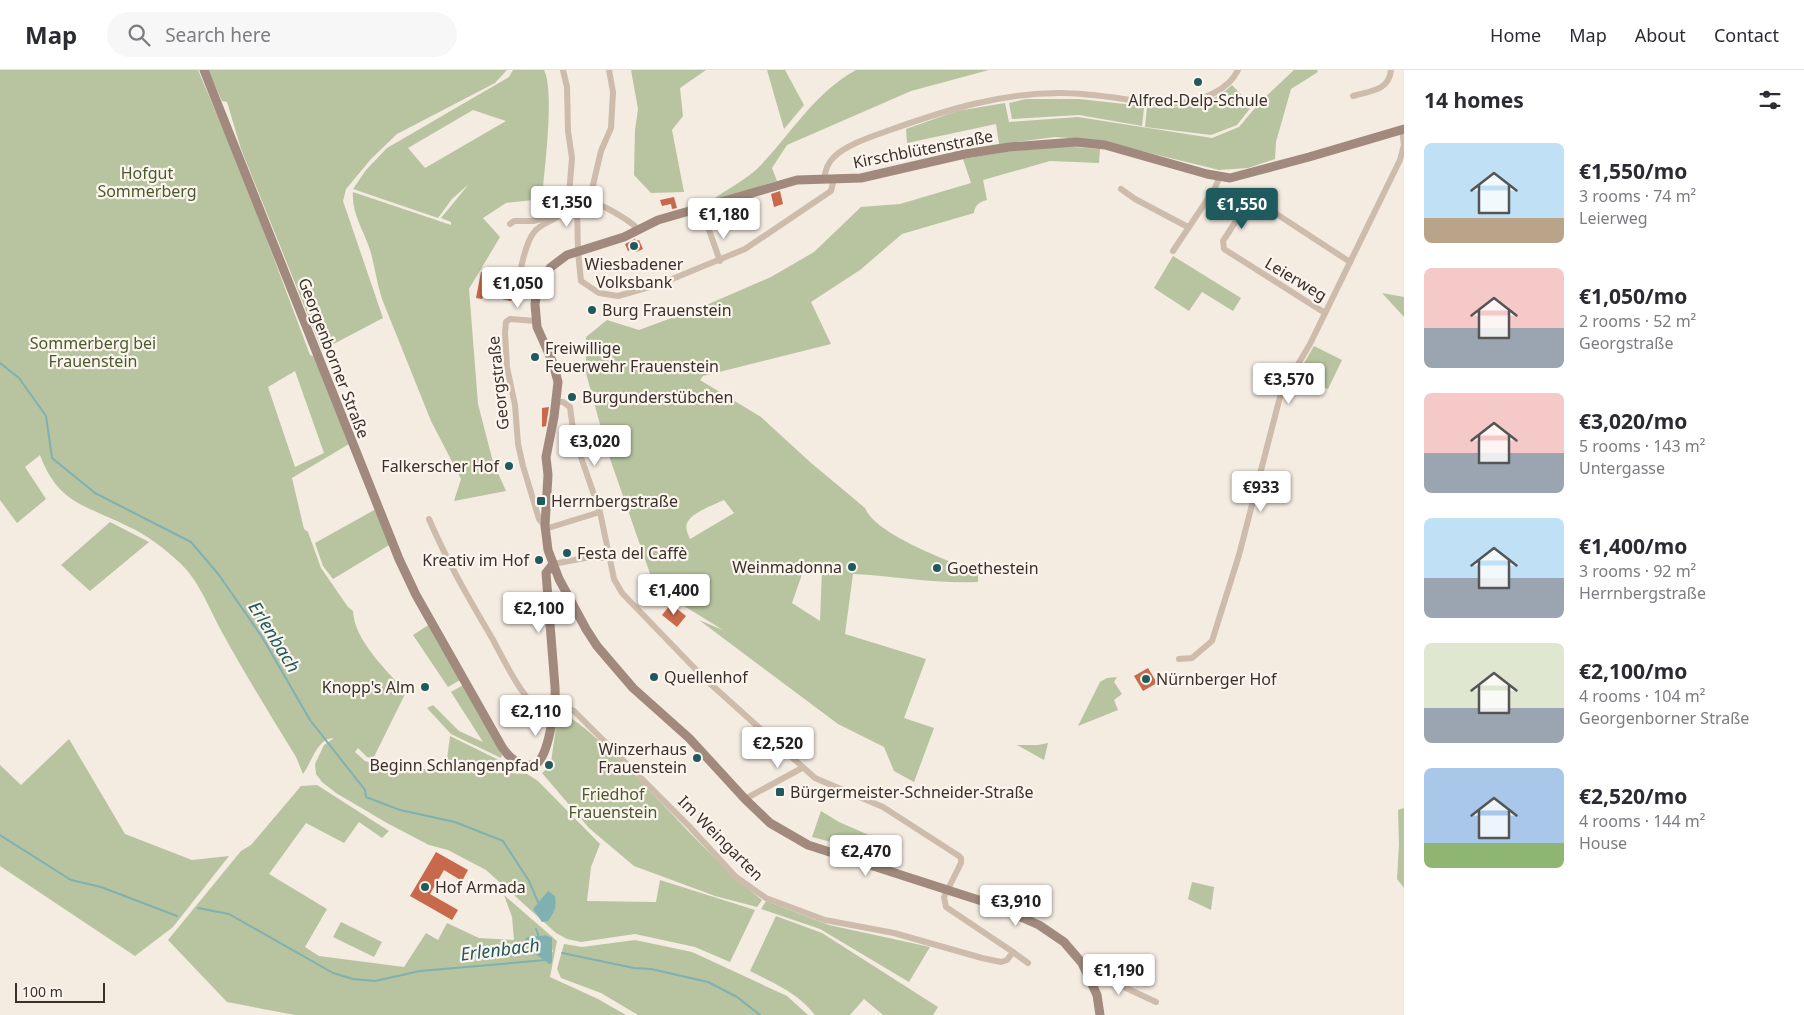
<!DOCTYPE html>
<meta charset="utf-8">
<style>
:root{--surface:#fff;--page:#f7f7f7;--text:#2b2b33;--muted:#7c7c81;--line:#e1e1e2;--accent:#1f5a5e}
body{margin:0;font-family:"Noto Sans",sans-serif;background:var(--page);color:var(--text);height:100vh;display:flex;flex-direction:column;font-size:19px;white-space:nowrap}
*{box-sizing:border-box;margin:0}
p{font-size:16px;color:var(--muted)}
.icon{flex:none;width:28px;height:28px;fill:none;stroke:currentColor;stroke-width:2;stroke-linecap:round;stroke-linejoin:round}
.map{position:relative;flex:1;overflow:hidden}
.details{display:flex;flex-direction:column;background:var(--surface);width:400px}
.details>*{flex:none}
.scale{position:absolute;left:15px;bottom:12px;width:90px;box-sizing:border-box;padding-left:5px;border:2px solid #3b302b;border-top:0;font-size:14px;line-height:18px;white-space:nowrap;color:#3b302b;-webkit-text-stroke:4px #fbf5ee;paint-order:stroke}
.price{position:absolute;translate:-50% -42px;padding:0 11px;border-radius:5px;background:#fff;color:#222;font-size:16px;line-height:32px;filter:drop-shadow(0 1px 2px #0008)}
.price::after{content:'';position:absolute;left:50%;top:30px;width:15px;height:11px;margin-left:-8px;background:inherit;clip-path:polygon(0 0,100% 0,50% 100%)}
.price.selected{background:var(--accent);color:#fff}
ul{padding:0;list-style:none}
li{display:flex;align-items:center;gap:15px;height:125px;padding:0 20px}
li span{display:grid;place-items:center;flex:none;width:140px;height:100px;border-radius:8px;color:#555}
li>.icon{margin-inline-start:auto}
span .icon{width:60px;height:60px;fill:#fffc;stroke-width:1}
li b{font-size:21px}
h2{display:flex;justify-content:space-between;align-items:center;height:60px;padding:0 20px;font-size:21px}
header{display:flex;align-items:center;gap:30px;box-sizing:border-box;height:70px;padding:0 25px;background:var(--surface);border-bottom:1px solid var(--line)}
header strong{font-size:24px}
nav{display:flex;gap:28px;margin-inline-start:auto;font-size:18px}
.search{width:350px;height:45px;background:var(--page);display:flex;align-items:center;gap:12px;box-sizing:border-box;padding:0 18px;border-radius:28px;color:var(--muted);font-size:19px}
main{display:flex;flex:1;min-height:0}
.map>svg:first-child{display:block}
</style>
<header>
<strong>Map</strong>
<div class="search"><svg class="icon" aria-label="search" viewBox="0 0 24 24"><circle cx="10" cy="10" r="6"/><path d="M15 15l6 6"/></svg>Search here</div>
<nav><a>Home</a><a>Map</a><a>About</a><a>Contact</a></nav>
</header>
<main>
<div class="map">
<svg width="1404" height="945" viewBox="0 0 1404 945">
<rect width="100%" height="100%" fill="#f4ebe1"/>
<g fill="#b8c4a0" fill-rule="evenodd">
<path d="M0 0H198L243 106 310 285 315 287 349 374 292 408 304 459 308 462 321 498 348 537 353 541C354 570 387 601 406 622L373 689 367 687 358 678 355 682 365 691 385 697 527 704 538 711 600 774 591 797 587 831 656 832 660 810 755 840 730 892 695 877 635 864 581 872 567 869 556 863 486 800 448 780 429 775 387 753 336 723 322 712 316 704 315 694 324 675 334 668C317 668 312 692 303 704L296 687C271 646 246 606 223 564 209 539 200 512 180 493 165 479 146 464 127 456 86 435 58 434 40 385L25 397 46 429 17 453 0 430ZM295 301 324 383 295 397 268 317Z"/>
<path d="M208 0H507L495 13 397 64 371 89 346 119 343 131 383 248 322 280 241 79 227 32 222 31Z"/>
<path d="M513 0H544C555 21 544 102 542 129L506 133 483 148 500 167 469 219 478 334 493 392 506 421 454 431 461 409 431 351 382 229C377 214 375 198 371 183 365 162 351 144 353 122L451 155V152L441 148 469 114 452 129 438 148 353 119 366 100 387 78 509 7ZM473 40 506 51 425 98 408 78Z"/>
<path d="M631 0H706L680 18 683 46 672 60 684 122 651 123 634 105 635 60 638 39Z"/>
<path d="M767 0H785L804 35 784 59Z"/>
<path d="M856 0H989L911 21 787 75 772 98 777 111 712 130C727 119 746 110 759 97 792 63 813 24 856 0Z"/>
<path d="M1294 0H1317L1318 2 1291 19 1276 72 1275 89 1248 98 1219 100 1097 70 1055 67 999 74 996 54 907 73 906 59 957 41 1005 33 1009 52 1078 47 1212 68 1239 57 1261 31Z"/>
<path d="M1232 15 1252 36 1237 55 1211 65 1145 57 1147 37C1178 39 1208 38 1232 15Z"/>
<path d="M1026 29H1079L1143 36 1144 38 1142 56 1079 45 1012 49 1009 33Z"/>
<path d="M1062 76 1100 79 1099 93 1050 91 983 110 987 130C979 132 975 135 974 143L902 164 860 200 811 232 831 274 703 306 700 310 761 347 810 392 865 438C875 464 947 490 973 501L978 505V512C936 514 895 506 853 504L845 564 926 589 904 648 934 658 914 712 894 701 884 677 838 654 699 550 723 560 655 518 607 380 586 303V267L607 250 639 260 704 236 771 207 814 182 861 137 900 134 971 113 963 89 1010 81ZM724 430 734 443 690 469C688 464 685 459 687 453 692 442 714 435 724 430ZM806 493 822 499 820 551 792 533Z"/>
<path d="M1173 186 1241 228 1233 241 1202 222 1189 241 1154 218Z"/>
<path d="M1382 223 1404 227V247Z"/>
<path d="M1314 276 1342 290 1328 319 1303 306 1300 300Z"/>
<path d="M376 439 391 474 333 509 323 496 315 473Z"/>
<path d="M110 452 149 472 90 521 61 495Z"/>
<path d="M430 554 460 610 448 617 413 565Z"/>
<path d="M1117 607 1114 612 1122 624 1114 630 1118 640 1078 656 1100 612 1107 608Z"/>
<path d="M463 615 502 685 501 688 451 664 427 638 433 635 459 661 483 672 451 622Z"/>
<path d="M563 644C583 653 605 677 622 693 669 738 711 790 762 830L757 837 715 826 634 796 589 758 542 703 549 697 551 692 557 650 559 645Z"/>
<path d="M450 666 513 697V699L446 697Z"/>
<path d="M69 669 125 764 192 790 229 786 173 857 135 886 0 796V695L21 715Z"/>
<path d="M1048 673 1044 690 1017 675H1038Z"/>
<path d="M317 715 389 761 382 768 359 752 344 773 306 753 269 804 327 839 305 877 319 886 404 897 426 863 438 870 447 853 479 868 514 870 512 847 504 825 557 871 550 907 598 929 626 945H295L227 932 168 870 241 781 251 775 301 716ZM545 865 553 881 546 892 527 867Z"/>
<path d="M1404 738V818L1397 809 1399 774 1398 740Z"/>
<path d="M821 741 839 752 878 769 882 785 812 767Z"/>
<path d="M1192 812 1214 817 1211 840 1188 829Z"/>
<path d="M766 831 829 855 930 877 909 912 820 859 761 839Z"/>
<path d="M776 846 822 863 938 937 933 945H883L864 929 850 945H815C798 923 774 913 750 901Z"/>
<path d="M341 852 382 872 374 887 333 867Z"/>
<path d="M635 870 692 882 787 926 808 945H638L601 923 561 908 557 899 564 874 582 877Z"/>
</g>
<g fill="#7fb0b2">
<path d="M548 821 555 826C557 837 554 843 548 851L542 852 533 839Z"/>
<path d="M545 865 552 868V893L549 894C540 886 529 882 524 871L527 867Z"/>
</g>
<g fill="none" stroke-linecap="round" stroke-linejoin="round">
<g stroke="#7fb0b2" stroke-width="2">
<path d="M0 293 19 308 46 346 52 388 95 423 191 472 219 505 262 567 310 650 365 720 366 727 400 740 455 752 503 771 529 811 538 832"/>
<path d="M0 765 71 810 101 817 177 846"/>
<path d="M198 838 229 844 333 903 353 909 375 911 420 901 546 890"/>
<path d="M536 859 539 867"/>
<path d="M562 883 634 898 651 899 708 912 737 927 760 945"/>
</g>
</g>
<g fill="#c8694b">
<path d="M780 121 783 134 774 137 771 124Z"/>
<path d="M674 127 677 138 672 139 671 134 662 136 660 130Z"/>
<path d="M635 169 636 171 639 170 643 179 636 182 634 178 628 181 625 174Z"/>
<path d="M481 202 496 204 493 219 505 221V218L511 219 514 225 513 230 510 231 490 226 483 227 482 229 476 228Z"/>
<path d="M549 337 546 356 542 357V338Z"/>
<path d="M516 522H534L535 538H516Z"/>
<path d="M671 534 686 546 677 557 662 545Z"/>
<path d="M1148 598 1157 613 1143 621 1134 606Z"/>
<path d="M436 782 468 800 462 811 444 800 430 824 458 840 452 850 410 826Z"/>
</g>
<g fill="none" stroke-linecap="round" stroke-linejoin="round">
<g stroke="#cdbbac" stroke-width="6">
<path d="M563 0 567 17 568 61 572 88 568 137"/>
<path d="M1353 26C1370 21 1389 21 1391 0"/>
<path d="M824 109C825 102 827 94 833 88 845 75 873 66 890 60 946 40 1000 23 1060 23 1082 23 1103 26 1124 29 1143 32 1162 36 1181 33 1202 30 1228 21 1238 0"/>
<path d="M1121 119 1135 129 1188 157"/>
<path d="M589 132 601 81 611 58 613 22 609 0"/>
<path d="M577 134 578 182 581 211 599 223 618 226 660 214 745 179 831 121 834 109"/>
<path d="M510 154 514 151H533L555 146"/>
<path d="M708 157 720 191"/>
<path d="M1173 181 1215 118 1219 108"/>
<path d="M537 221 520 216C518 204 526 171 535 161 540 155 547 153 554 149 565 141 573 131 588 132 600 132 629 150 638 159"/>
<path d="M1325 243 1224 179 1223 171 1247 134 1255 130 1350 192"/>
<path d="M536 251 510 249 506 252 505 263 507 297 515 335 518 374 523 396 539 449 545 456"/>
<path d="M429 449C447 491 469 529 492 568 506 594 525 635 551 651"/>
<path d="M545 459 600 442"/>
<path d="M553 494 585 488H610"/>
<path d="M1179 589 1192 588 1212 571 1239 485 1281 323 1310 274 1400 90 1404 75 1402 59"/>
<path d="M555 633 574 641 689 756 736 807 766 828 825 850 894 863 982 888 1001 892 1007 890 1013 882 946 837 944 827 961 793V788L959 786 883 737 815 708 705 609 622 523 614 509 600 442 574 367 570 337 563 332H557"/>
<path d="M745 729 802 698"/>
<path d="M1013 882 1028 893"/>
<path d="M1086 898H1097L1111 911 1156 932"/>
</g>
<g stroke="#a18a7d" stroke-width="9">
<path d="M204 0 399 489 416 525 502 677C510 689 521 699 536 694 549 686 556 633 555 617L546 503 553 494"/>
<path d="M1100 945 1097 925 1082 893 1064 872 1039 855 991 834 808 775 770 753 745 729 689 668 633 618 597 576 586 559 559 509 548 480 545 456 548 405 546 387 554 347 558 312 553 293 537 257 535 234 537 221 543 208 551 197 567 185 624 167 658 150 797 110 861 108 965 84 1009 77 1076 72 1105 75 1207 104 1230 108 1309 87 1404 59"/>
</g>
</g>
<g fill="#1f5a5e" stroke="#fbf5ee" stroke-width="2">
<circle cx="1198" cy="12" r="5"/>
<circle cx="634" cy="176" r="5"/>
<circle cx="592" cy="240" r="5"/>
<circle cx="535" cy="287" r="5"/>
<circle cx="572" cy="327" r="5"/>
<circle cx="509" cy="396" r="5"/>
<rect x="536" y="426" width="10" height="10" rx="2.5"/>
<circle cx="567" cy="483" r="5"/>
<circle cx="539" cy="490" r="5"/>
<circle cx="852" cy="497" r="5"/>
<circle cx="937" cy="498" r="5"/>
<circle cx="654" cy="607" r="5"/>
<circle cx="1146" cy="609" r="5"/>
<circle cx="425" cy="617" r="5"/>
<circle cx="697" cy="688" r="5"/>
<circle cx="549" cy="695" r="5"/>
<rect x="775" y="717" width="10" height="10" rx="2.5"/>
<circle cx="425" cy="817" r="5"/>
</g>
<g text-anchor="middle" stroke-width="4.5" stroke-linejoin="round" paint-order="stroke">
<g font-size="16" fill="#3b302b" stroke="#fbf5ee" text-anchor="start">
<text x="1198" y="36" text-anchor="middle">Alfred-Delp-Schule</text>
<text x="634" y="200" text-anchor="middle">Wiesbadener<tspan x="634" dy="18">Volksbank</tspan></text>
<text x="602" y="246">Burg Frauenstein</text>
<text x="545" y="284">Freiwillige<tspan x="545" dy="18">Feuerwehr Frauenstein</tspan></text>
<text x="582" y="333">Burgunderstübchen</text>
<text x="499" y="402" text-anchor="end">Falkerscher Hof</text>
<text x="551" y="437">Herrnbergstraße</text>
<text x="577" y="489">Festa del Caffè</text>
<text x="529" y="496" text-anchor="end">Kreativ im Hof</text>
<text x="842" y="503" text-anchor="end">Weinmadonna</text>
<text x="947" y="504">Goethestein</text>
<text x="664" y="613">Quellenhof</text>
<text x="1156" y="615">Nürnberger Hof</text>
<text x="415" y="623" text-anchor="end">Knopp's Alm</text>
<text x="687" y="685" text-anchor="end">Winzerhaus<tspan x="687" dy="18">Frauenstein</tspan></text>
<text x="539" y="701" text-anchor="end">Beginn Schlangenpfad</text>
<text x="790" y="728">Bürgermeister-Schneider-Straße</text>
<text x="435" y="823">Hof Armada</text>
</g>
<g font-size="16" fill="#3b302b" stroke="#fbf5ee">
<text transform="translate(923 79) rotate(-11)" y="6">Kirschblütenstraße</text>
<text transform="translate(1296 209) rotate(31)" y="6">Leierweg</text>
<text transform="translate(334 288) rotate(69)" y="6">Georgenborner Straße</text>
<text transform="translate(498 313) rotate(-96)" y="6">Georgstraße</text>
<text transform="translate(721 768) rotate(45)" y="6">Im Weingarten</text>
</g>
<g font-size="16" fill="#4a5a2e" stroke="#fbf5ee">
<text x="147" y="109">Hofgut<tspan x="147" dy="18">Sommerberg</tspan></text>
<text x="93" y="279">Sommerberg bei<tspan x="93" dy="18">Frauenstein</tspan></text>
<text x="613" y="730">Friedhof<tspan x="613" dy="18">Frauenstein</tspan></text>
</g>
<g font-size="18" font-style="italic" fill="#1f5a5e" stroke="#fbf5ee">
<text transform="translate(274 567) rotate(58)" y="6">Erlenbach</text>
<text transform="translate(500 880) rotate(-7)" y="6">Erlenbach</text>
</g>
</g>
</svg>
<div class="scale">100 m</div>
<b class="price" style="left:567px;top:158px">€1,350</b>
<b class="price selected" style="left:1242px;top:160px">€1,550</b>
<b class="price" style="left:724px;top:170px">€1,180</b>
<b class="price" style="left:518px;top:239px">€1,050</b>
<b class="price" style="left:1289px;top:335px">€3,570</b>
<b class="price" style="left:595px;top:397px">€3,020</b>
<b class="price" style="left:1261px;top:443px">€933</b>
<b class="price" style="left:674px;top:546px">€1,400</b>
<b class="price" style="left:539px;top:564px">€2,100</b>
<b class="price" style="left:536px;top:667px">€2,110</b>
<b class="price" style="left:778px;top:699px">€2,520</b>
<b class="price" style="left:866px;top:807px">€2,470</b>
<b class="price" style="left:1016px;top:857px">€3,910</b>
<b class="price" style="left:1119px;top:926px">€1,190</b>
</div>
<section class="details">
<h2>14 homes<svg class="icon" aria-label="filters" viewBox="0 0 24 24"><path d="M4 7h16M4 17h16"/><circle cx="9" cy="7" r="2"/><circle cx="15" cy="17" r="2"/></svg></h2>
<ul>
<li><span style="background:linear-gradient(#bfe0f5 75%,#b9a48a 0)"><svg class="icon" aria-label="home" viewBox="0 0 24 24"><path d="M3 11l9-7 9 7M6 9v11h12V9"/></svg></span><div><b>€1,550/mo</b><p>3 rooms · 74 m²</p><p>Leierweg</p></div></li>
<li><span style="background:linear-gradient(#f6c9c9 60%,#9aa5b1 0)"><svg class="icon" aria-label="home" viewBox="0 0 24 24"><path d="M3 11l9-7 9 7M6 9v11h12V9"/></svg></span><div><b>€1,050/mo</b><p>2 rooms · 52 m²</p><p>Georgstraße</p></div></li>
<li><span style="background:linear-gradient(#f6c9c9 60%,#9aa5b1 0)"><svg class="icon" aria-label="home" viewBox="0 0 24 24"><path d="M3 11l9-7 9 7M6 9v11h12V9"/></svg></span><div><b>€3,020/mo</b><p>5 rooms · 143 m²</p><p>Untergasse</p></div></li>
<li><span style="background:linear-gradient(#bfe0f5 60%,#9aa5b1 0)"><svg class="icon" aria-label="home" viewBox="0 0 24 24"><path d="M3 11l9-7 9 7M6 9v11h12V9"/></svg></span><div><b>€1,400/mo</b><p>3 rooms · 92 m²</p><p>Herrnbergstraße</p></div></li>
<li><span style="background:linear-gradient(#dfe7d0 65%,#9aa5b1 0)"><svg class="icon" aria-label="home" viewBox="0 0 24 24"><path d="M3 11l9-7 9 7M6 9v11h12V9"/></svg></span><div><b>€2,100/mo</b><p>4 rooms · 104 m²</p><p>Georgenborner Straße</p></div></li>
<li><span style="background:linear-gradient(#a9c7e8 75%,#8fb573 0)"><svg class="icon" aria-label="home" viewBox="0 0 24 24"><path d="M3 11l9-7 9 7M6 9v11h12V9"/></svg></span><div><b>€2,520/mo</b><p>4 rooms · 144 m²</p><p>House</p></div></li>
</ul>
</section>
</main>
